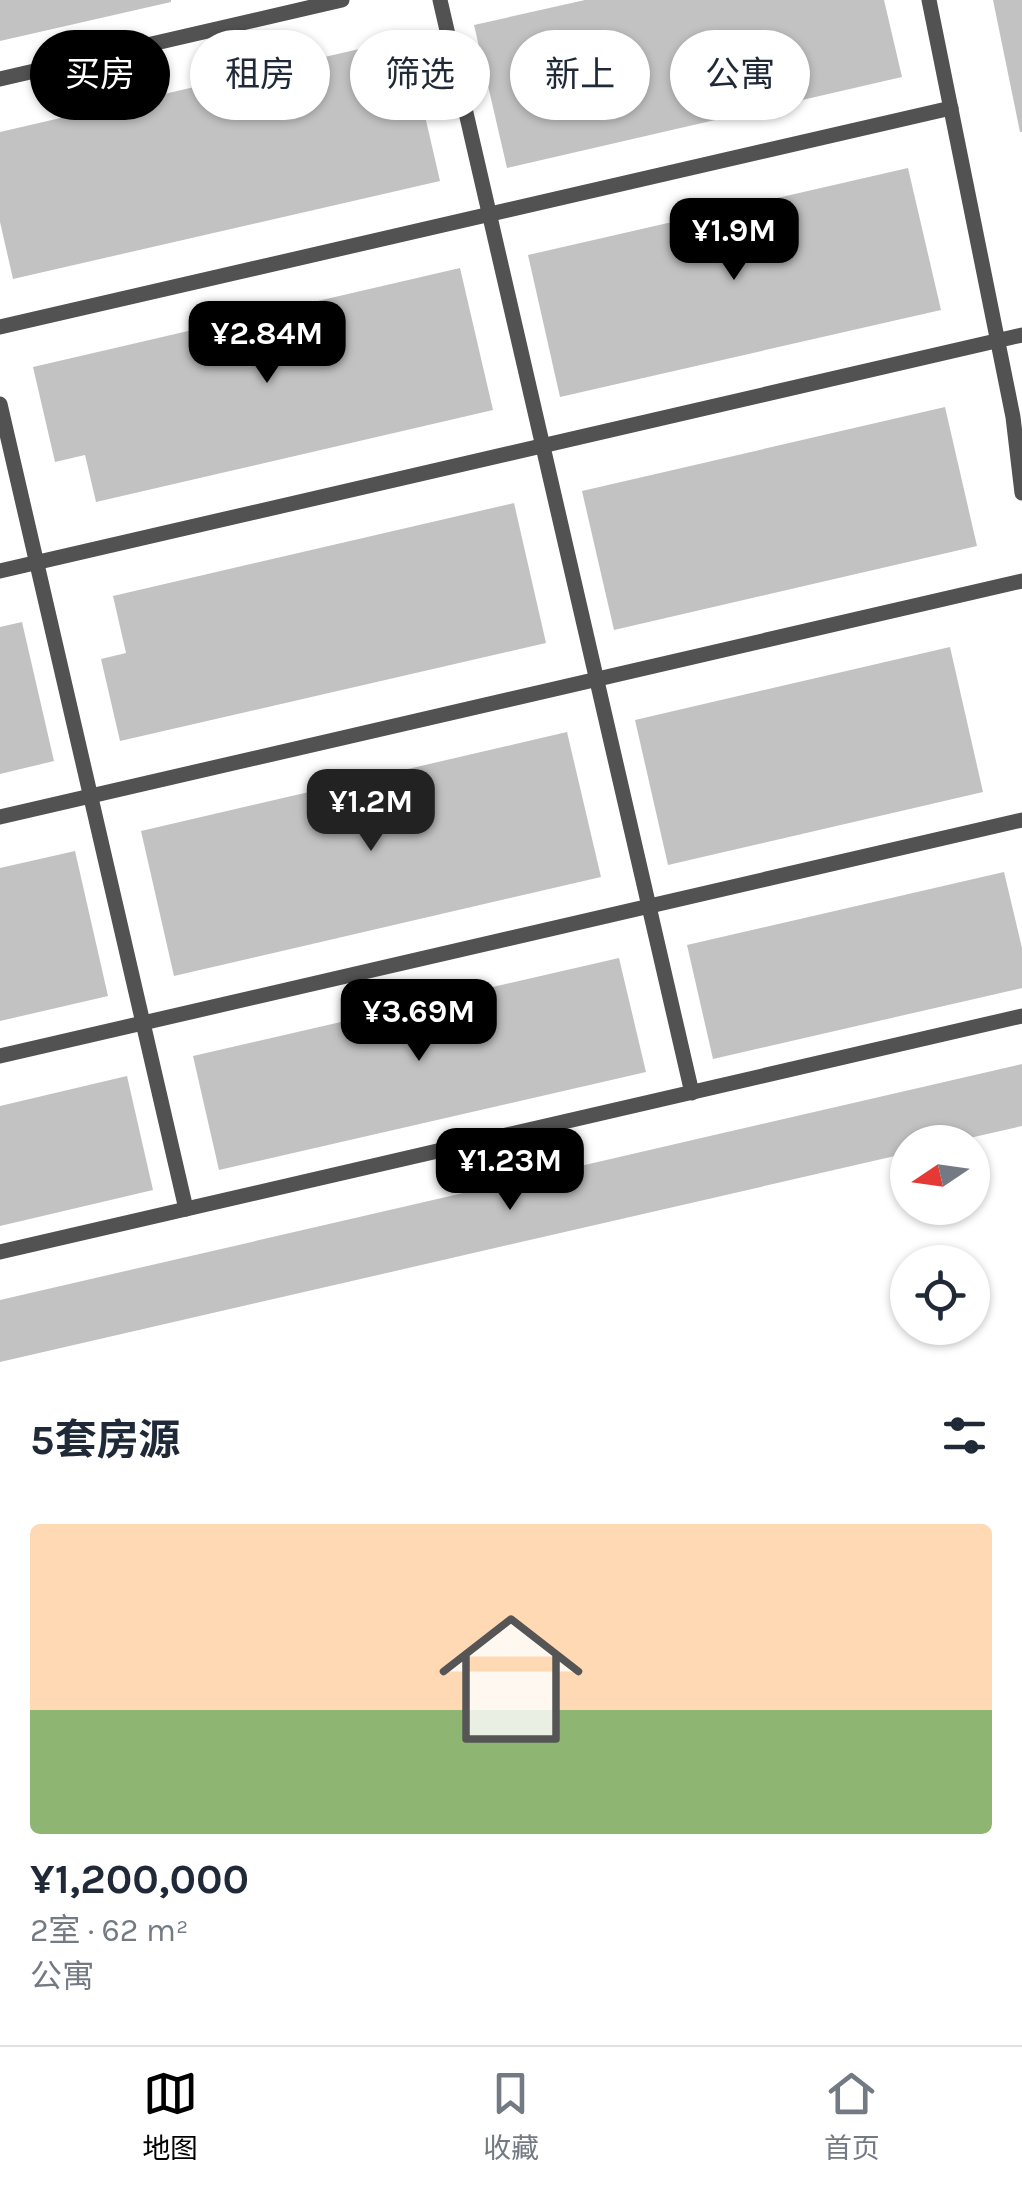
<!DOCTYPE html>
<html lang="zh">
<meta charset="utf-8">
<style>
:root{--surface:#fff;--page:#f2f2f3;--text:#1f2937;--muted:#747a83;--line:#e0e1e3;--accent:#000}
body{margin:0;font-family:Karla,"Noto Sans SC",sans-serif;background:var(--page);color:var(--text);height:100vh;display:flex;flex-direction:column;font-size:38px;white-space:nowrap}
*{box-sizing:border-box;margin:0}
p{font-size:32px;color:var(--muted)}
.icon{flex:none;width:55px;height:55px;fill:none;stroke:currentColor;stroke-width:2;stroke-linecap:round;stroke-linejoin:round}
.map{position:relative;height:1375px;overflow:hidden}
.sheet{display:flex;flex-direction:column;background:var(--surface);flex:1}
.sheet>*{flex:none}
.banner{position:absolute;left:30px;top:30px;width:962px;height:90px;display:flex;gap:20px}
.needle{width:65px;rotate:257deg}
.controls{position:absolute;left:890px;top:1125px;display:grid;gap:20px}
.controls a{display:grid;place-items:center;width:100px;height:100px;border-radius:50%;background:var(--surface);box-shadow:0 2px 8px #0004;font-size:50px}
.price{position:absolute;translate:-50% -85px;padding:0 22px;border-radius:20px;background:var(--accent);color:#fff;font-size:32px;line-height:65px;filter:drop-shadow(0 2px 5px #0008)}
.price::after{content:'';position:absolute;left:50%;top:60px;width:30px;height:22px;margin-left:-15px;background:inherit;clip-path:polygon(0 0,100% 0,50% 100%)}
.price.on{background:#222;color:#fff}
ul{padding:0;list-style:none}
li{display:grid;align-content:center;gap:20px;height:530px;padding:0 30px}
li+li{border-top:2px solid var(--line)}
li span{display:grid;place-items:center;height:310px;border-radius:10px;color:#555}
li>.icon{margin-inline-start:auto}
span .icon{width:180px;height:180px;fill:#fffc;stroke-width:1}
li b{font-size:42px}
h2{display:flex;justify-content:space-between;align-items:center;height:120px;padding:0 30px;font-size:42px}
.chip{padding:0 35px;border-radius:45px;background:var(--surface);box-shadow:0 2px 8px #0004;font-size:35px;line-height:90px}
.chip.on{background:var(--accent);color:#fff}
.dock{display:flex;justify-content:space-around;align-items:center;height:140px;border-top:2px solid var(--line);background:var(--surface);font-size:28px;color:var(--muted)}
.dock a{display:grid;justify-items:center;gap:5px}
.dock .on{color:var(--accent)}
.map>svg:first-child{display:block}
</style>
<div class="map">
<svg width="1022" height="1375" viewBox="0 0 1022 1375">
<rect width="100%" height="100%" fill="#fff"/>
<g fill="#c2c2c2">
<path d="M0 0H171V2L0 41Z"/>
<path d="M585 0H884L902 77 507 168 474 25Z"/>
<path d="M993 0H1022V132H1020Z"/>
<path d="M407 38 440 181 13 279 0 222V132Z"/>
<path d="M908 168 941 310 560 397 528 255Z"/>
<path d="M460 268 493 410 96 502 85 455 55 462 33 367Z"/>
<path d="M945 407 977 546 614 630 582 491Z"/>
<path d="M514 503 546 643 120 741 101 659 126 653 113 596Z"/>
<path d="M22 622 54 761 0 774V627Z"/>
<path d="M950 647 983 792 668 865 635 720Z"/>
<path d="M567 732 601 877 174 976 141 831Z"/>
<path d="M75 851 108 996 0 1021V868Z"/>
<path d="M1004 872 1022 948V988L713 1059 687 945Z"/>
<path d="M619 958 646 1072 219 1170 193 1056Z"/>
<path d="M1022 1064V1126L952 1142H908V1153L0 1362V1300Z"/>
<path d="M127 1076 153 1190 0 1226V1106Z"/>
</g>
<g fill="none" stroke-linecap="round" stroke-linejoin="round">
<g stroke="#525252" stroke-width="15">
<path d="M440 0 692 1093"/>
<path d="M929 0 1013 417 1022 493"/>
<path d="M0 79 342 0"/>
<path d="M0 327 951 108"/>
<path d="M0 404 186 1209"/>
<path d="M0 571 1022 335"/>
<path d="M0 817 1022 581"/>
<path d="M0 1056 1022 820"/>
<path d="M0 1252 1022 1016"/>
</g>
</g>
</svg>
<div class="controls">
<a><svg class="needle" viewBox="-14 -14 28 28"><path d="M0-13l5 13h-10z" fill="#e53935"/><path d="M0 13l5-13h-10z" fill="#747a83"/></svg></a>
<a><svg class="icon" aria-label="locate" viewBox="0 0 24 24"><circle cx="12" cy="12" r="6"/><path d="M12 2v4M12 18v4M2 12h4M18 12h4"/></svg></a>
</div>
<b class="price" style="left:734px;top:283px">¥1.9M</b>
<b class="price" style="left:267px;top:386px">¥2.84M</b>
<b class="price on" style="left:371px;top:854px">¥1.2M</b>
<b class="price" style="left:419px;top:1064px">¥3.69M</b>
<b class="price" style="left:510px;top:1213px">¥1.23M</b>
<div class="banner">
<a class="chip on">买房</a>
<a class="chip">租房</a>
<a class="chip">筛选</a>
<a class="chip">新上</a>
<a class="chip">公寓</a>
</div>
</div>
<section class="sheet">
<h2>5套房源<svg class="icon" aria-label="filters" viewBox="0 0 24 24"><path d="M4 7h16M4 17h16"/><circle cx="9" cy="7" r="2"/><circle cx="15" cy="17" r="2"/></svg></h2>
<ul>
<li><span style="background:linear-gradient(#ffd9b3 60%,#8fb573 0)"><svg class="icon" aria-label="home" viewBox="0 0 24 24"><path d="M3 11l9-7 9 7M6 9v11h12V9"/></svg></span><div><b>¥1,200,000</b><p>2室 · 62 m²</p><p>公寓</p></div></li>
</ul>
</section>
<nav class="dock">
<a class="on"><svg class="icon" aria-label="map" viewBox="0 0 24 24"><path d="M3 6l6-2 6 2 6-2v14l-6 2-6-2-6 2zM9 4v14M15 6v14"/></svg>地图</a>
<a><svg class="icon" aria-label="saved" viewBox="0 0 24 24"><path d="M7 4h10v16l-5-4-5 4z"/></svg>收藏</a>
<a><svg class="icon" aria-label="home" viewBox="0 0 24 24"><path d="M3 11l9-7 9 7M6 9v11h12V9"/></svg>首页</a>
</nav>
